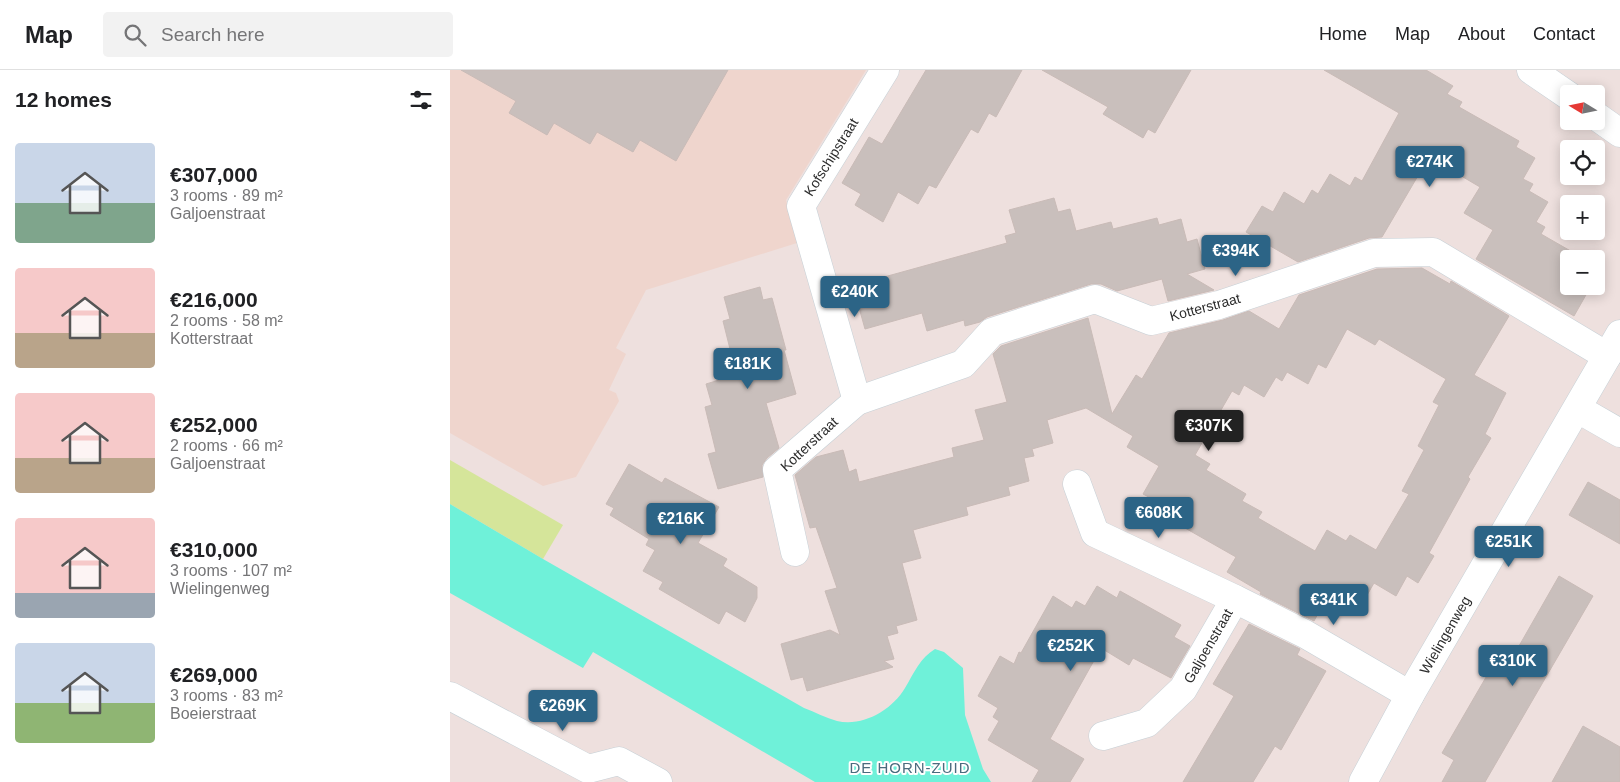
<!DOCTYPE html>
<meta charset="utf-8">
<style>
:root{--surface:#fff;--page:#f2f2f2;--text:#202124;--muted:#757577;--line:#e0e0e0;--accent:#2c6486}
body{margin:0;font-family:Arial,sans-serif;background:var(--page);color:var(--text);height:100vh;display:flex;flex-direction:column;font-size:19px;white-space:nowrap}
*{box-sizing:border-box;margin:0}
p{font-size:16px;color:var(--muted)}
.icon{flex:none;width:28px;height:28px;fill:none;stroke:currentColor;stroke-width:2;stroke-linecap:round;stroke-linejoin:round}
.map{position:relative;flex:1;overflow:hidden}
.drawer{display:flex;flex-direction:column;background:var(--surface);width:450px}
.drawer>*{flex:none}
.needle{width:32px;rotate:280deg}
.fabs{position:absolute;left:1110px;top:15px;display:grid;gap:10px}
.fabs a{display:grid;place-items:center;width:45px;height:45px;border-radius:5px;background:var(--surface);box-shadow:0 2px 12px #0003;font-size:25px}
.price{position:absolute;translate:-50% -42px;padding:0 11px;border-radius:5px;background:var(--accent);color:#fff;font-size:16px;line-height:32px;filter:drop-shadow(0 1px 2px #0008)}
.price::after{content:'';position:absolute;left:50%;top:30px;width:15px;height:11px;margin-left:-8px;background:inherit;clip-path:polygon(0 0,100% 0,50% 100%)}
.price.selected{background:#222;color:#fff}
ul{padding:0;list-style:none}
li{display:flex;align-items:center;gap:15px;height:125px;padding:0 15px}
li span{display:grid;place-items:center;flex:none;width:140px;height:100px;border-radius:5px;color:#555}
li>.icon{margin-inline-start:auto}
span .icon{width:60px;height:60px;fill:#fffc;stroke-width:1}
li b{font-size:21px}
h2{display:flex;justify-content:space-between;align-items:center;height:60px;padding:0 15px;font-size:21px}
header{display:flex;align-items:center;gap:30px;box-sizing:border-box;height:70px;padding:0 25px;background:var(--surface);border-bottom:1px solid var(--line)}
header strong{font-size:24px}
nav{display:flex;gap:28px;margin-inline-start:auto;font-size:18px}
.search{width:350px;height:45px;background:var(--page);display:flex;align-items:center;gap:12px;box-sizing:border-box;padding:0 18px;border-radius:5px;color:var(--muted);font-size:19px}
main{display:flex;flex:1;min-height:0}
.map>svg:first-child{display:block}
</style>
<header>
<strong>Map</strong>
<div class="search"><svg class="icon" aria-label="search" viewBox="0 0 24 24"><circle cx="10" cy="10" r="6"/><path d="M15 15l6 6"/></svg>Search here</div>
<nav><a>Home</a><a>Map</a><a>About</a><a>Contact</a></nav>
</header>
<main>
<section class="drawer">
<h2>12 homes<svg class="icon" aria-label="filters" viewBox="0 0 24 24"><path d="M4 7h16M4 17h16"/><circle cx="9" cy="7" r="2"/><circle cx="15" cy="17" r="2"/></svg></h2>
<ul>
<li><span style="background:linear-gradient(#c9d6e8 60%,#7fa58c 0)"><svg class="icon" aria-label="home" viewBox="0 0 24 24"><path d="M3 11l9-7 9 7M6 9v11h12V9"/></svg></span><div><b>€307,000</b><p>3 rooms · 89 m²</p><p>Galjoenstraat</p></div></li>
<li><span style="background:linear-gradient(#f6c9c9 65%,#b9a48a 0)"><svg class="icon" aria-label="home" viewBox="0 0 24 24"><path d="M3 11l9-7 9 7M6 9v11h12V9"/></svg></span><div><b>€216,000</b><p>2 rooms · 58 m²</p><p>Kotterstraat</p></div></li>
<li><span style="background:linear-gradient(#f6c9c9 65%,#b9a48a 0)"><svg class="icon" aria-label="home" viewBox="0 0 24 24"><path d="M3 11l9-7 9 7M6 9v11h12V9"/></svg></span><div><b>€252,000</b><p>2 rooms · 66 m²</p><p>Galjoenstraat</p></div></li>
<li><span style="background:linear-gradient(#f6c9c9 75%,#9aa5b1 0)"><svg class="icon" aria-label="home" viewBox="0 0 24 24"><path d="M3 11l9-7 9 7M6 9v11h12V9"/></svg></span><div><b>€310,000</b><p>3 rooms · 107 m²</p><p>Wielingenweg</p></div></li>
<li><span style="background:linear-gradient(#c9d6e8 60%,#8fb573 0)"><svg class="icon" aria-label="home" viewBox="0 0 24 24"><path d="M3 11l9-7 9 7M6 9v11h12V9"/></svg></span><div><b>€269,000</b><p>3 rooms · 83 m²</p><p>Boeierstraat</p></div></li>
</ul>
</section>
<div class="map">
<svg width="1170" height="712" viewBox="0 0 1170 712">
<rect width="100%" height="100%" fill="#eee0de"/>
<path fill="#efd5cd" d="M0 0H416L336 130 347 173 196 220 166 278 176 284 159 320 166 323 169 331 126 407 93 416 0 363Z"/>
<path fill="#d5e59a" d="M0 390 113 455 93 489 0 434Z"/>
<path fill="#6ff1d9" d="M0 434 93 489 354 638C365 642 376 648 387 651 413 657 442 640 455 618 464 603 470 588 485 579L494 582 513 598 515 645 533 699 541 712H365L143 582 133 598 0 523Z"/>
<g fill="#c9bfbc" stroke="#c9bbb7" fill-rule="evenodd">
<path d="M11 0H278L226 91 190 70 183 82 147 62 140 74 104 53 97 65 59 43 66 31Z"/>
<path d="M476 0H572L546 47 539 43 528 63 521 59 486 118 479 115 468 134 448 122 433 152 405 135 411 124 392 113 419 67 432 74Z"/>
<path d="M592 0H741L705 63 698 59 693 68 653 44 658 37Z"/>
<path d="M874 0H976L1003 16 997 24 1012 32 1009 37 1069 71 1066 77 1085 88 1073 109 1083 114 1079 121 1098 132 1086 152 1095 157 1091 164 1131 187 1130 189H1119V216H1141L1124 246 1026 189 1043 160 1014 143 1030 117 979 87 932 167 919 168 848 192 796 162 812 136 823 142 834 122 854 134 862 120 868 124 880 104 900 116 905 107 912 111 949 43Z"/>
<path d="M604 128 608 142 620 139 626 161 661 152 663 159 707 148 709 155 731 149 737 172 747 169 755 199 737 204 764 220 718 231 712 209 667 221 651 214H641L537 247 530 252 515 256 514 250 477 261 472 243 415 259 405 223 418 220 416 212 557 173 555 166 566 163 559 140Z"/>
<path d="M972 198 1000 214 1001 211 1059 246 1024 305 1056 323 1035 364 1041 368 1018 407 1020 409 979 483 984 486 968 513 957 506 946 526 924 513 909 539 880 522 864 551 810 524 811 522 777 502 786 487 728 454 733 445 693 424 709 396 677 377 683 366 636 338 597 350 603 373 582 379 584 386 574 388 579 411 558 417 560 425 516 437 518 445 463 460 471 488 452 493 467 550 446 556 448 563 437 566 444 589 434 591 443 597 357 621 353 607 341 610 331 574 380 560 390 565 375 521 387 518 366 457 360 458 345 405 366 387 393 380 399 402 406 399 409 412 504 387 502 378 534 370 525 340 557 332 543 284 551 276 638 248 662 344 686 305 692 309 719 263 773 250 799 241 829 259 849 225 927 199ZM897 259 925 275 929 269 996 309 983 332 989 335 968 376 974 380 952 421 959 424 926 480 900 465 896 471 877 460 865 481 808 448 812 442 792 431 796 424 756 400 760 394 745 385 782 321 789 325 794 315 814 327 826 307 832 311 837 302 858 314 868 294 876 298Z"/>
<path d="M310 217 313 230 322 228 336 280H334L346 324 316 333 329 378 317 388 312 395 313 407 268 419 258 384 266 382 255 337 262 335 256 314 279 307 276 297 284 295 273 251 280 249 274 227Z"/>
<path d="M179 394 212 413 215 408 269 437 248 473 277 489 273 496 307 517V528L295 552 276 541 269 554 209 519 213 512 193 501 205 480 196 475 199 469 160 445 164 438 156 434Z"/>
<path d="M1138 412 1170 430V474L1119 445Z"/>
<path d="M1109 506 1143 526 1035 712H992L1004 690 992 683 1046 590 1057 597Z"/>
<path d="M647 516 667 528 670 521 731 555 724 567 740 576 721 608 683 588 679 595 651 578 600 669 634 689 620 712H582L589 700 538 670 549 651 543 647 548 638 528 626 550 586 564 594 569 582 571 583 603 526 622 538 626 531 635 536Z"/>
<path d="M799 554 850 579 847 585 876 601 831 680 825 676 803 712H733L784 626 763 614Z"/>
<path d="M1133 656 1170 677V712H1102Z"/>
</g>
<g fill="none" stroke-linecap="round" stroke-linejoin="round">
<defs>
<g id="minor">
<path d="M1081 0 1119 26"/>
<path d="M1146 46 1170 63"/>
<path d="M407 331 351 136 435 0"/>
<path d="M1128 339 1170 363"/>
<path d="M627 414 645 463 785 529 855 564 960 625"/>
<path d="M345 482 327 400 407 331 513 294 542 262 645 229 701 251 769 235 924 183 983 182 1157 286"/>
<path d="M0 626 138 699 169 691 208 712"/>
<path d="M653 666 697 653 733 619 785 529"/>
<path d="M913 712 960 625 1170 264"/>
</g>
</defs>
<use href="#minor" stroke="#c6d0d6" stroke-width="29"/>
<use href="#minor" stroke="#fff" stroke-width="28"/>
</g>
<g text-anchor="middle" stroke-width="4" stroke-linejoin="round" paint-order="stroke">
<g font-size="14" fill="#2c2c2c" stroke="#fff">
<text transform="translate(381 87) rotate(-58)" y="5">Kofschipstraat</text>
<text transform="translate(755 237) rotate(-15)" y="5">Kotterstraat</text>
<text transform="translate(359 374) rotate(-43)" y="5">Kotterstraat</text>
<text transform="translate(995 565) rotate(-60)" y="5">Wielingenweg</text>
<text transform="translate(758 576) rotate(-60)" y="5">Galjoenstraat</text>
</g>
<g font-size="15" letter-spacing="1" fill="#4b6b7e" stroke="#fff">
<text x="460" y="703">DE HORN-ZUID</text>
</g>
</g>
</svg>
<div class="fabs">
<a><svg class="needle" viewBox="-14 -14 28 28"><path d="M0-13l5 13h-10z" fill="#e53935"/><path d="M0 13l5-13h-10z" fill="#757577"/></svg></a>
<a><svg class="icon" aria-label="locate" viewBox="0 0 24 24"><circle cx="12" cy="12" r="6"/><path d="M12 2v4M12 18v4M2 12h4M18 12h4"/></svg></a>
<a>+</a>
<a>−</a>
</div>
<b class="price" style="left:980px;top:118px">€274K</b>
<b class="price" style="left:786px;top:207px">€394K</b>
<b class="price" style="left:405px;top:248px">€240K</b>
<b class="price" style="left:298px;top:320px">€181K</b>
<b class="price selected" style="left:759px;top:382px">€307K</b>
<b class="price" style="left:709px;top:469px">€608K</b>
<b class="price" style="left:231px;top:475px">€216K</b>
<b class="price" style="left:1059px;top:498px">€251K</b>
<b class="price" style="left:884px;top:556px">€341K</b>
<b class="price" style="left:621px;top:602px">€252K</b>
<b class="price" style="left:1063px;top:617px">€310K</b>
<b class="price" style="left:113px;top:662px">€269K</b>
</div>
</main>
